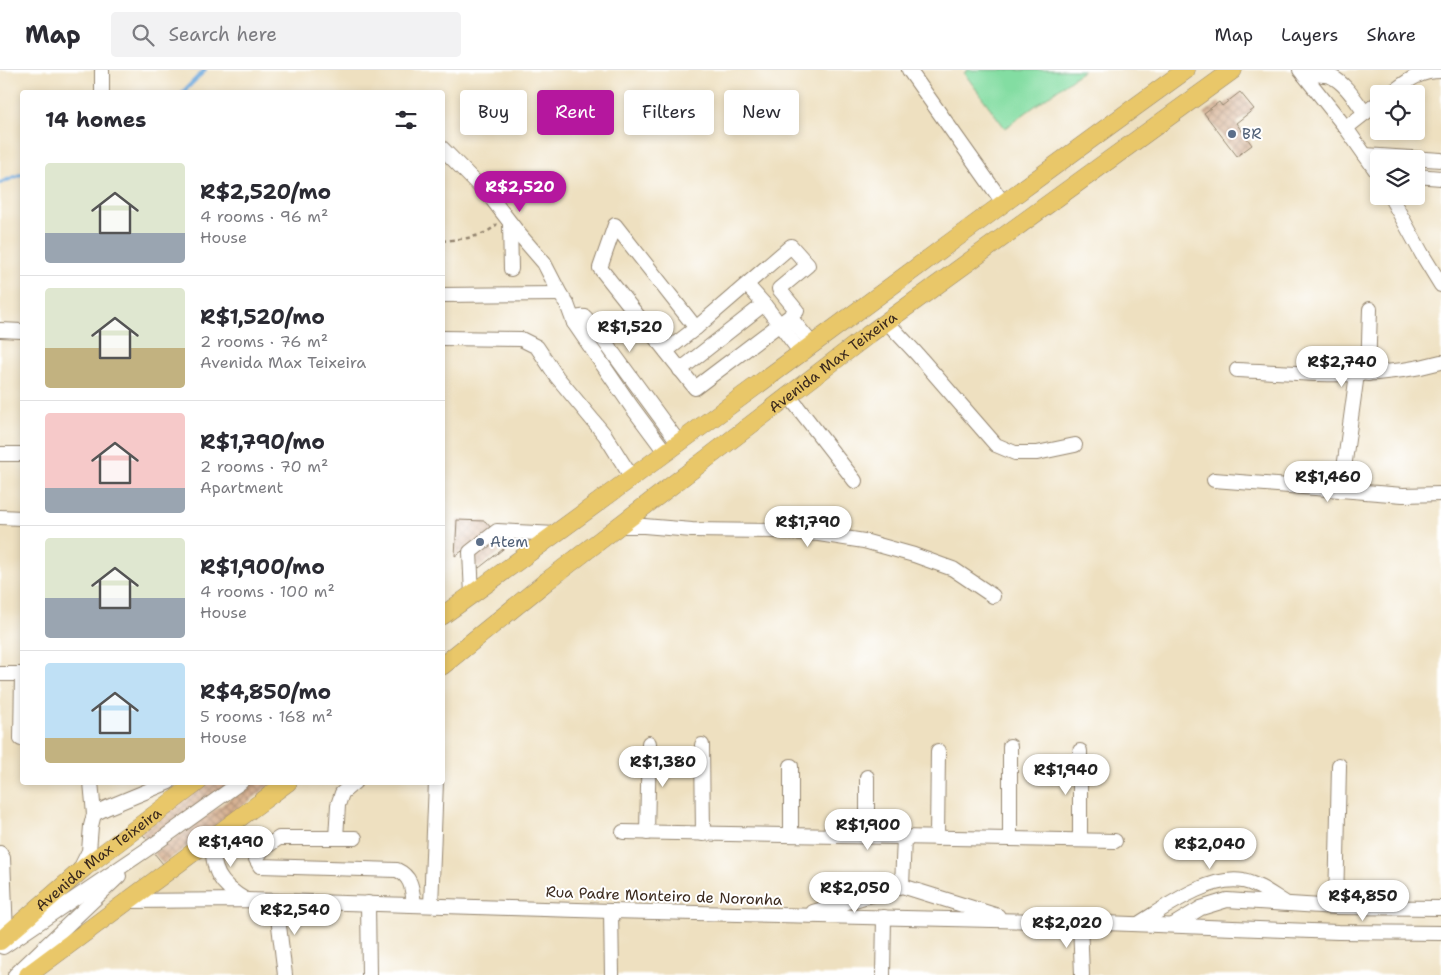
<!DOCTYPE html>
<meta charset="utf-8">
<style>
:root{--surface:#fff;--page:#f2f2f3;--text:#2b2b33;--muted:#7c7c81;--line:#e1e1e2;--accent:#b5179e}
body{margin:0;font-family:"Shantell Sans",sans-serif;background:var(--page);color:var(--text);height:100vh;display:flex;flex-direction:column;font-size:19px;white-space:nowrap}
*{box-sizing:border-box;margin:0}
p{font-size:16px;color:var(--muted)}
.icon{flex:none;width:28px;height:28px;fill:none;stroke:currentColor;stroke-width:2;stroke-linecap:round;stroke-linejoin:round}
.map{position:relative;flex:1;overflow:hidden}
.drawer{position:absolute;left:20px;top:20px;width:425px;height:695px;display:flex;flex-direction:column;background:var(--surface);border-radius:5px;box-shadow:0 2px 8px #0003}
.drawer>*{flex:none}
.banner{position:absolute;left:460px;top:20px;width:475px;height:45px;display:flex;gap:10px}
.buttons{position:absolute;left:1370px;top:15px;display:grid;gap:10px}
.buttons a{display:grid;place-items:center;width:55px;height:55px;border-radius:5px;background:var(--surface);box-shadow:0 2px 8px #0003;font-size:25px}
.price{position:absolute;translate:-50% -42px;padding:0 11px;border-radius:18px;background:#fff;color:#222;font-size:16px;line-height:32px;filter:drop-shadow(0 1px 2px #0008)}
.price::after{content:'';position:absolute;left:50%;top:30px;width:15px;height:11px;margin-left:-8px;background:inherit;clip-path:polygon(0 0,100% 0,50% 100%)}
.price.selected{background:var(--accent);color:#fff}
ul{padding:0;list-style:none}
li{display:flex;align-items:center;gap:15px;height:125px;padding:0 25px}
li+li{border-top:1px solid var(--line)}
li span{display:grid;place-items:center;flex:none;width:140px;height:100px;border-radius:5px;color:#555}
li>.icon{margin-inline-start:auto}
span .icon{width:60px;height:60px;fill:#fffc;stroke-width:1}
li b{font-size:21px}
h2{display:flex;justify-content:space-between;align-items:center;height:60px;padding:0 25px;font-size:21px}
.chip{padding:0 18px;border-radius:5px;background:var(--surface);box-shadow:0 2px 8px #0003;font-size:18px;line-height:45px}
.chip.selected{background:var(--accent);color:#fff}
header{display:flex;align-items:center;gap:30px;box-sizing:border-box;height:70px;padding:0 25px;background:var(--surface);border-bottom:1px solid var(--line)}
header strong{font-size:24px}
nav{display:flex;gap:28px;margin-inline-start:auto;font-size:18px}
.search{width:350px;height:45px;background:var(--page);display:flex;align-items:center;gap:12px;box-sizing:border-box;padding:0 18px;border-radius:5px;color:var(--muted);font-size:19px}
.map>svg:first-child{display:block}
</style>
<header>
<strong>Map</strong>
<div class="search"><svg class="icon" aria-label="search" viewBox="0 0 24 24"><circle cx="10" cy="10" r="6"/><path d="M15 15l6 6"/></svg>Search here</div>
<nav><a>Map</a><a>Layers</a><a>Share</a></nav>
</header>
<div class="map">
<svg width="1441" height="905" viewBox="0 0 1441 905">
<defs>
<pattern id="building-cross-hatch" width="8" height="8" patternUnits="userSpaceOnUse" patternTransform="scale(1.25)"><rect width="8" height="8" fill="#d3ab8a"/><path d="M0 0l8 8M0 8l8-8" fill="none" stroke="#ac8b70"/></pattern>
</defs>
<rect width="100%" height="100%" fill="#fff"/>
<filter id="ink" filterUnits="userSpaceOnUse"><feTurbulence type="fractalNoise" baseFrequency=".02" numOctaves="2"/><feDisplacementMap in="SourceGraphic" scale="10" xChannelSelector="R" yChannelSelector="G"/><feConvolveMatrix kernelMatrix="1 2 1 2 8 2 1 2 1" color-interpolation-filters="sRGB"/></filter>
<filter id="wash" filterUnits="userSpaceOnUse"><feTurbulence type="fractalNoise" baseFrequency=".0096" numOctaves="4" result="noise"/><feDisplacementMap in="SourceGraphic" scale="20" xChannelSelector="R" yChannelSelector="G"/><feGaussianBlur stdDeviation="1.12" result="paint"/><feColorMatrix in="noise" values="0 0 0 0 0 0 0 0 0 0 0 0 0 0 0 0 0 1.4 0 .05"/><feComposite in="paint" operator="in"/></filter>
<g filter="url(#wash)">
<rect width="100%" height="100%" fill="#eee0c0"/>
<path fill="#83dda2" stroke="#5f8460" d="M968 0H1084L1005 58 964 3Z"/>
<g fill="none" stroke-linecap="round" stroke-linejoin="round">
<g stroke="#6ba7dc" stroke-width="4">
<path d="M183 22 205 0"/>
<path d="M0 113 22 104"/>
</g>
</g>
<g id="blocks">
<g fill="url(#building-cross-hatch)">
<path d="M1240 22 1254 39 1236 53 1252 75 1237 86 1204 43 1219 32 1222 36Z"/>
<path d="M457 450 485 451 507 476 479 498 465 479 455 486Z"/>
<path d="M208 712H232L149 772 140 761Z"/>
<path d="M253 712H276L163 794 154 783Z"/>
</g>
</g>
</g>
<g filter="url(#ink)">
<use href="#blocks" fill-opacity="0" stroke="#94856f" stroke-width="1"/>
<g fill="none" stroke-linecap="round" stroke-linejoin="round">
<defs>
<g id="minor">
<path d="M909 0 1004 134"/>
<path d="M1300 0 1346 58 1379 105"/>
<path d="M1304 5C1312 5 1324 3 1332 7 1345 13 1356 31 1365 43"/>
<path d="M102 22V0"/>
<path d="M1390 24C1408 11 1418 1 1441 1"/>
<path d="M1346 58 1379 32"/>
<path d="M442 78 492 129 519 164 544 193 560 224 567 234 574 253 631 336 666 383"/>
<path d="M1365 85 1441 90"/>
<path d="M1416 106 1441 108"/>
<path d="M1390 126 1422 184 1441 215"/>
<path d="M510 153 511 199"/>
<path d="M615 155 696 258 791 176 808 195 779 219 797 241 695 318 600 198Z"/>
<path d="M442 225 560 224"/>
<path d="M764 234 801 283"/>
<path d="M790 247 812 274"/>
<path d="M887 252 916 283 996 375 1015 383H1037L1075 375"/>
<path d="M574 253C576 247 579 246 585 247L594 257 679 373"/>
<path d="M0 260 22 261"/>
<path d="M442 268 521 269 537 277 557 307 605 365 632 408"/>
<path d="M666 281 696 258"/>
<path d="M680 300 764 234 747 215"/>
<path d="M1237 300C1306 303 1374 311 1441 292"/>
<path d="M1368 304 1370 239"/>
<path d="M789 326 855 411"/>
<path d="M0 384H22"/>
<path d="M1214 410 1403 425 1441 424"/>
<path d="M1341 420 1357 304"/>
<path d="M0 447 22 448"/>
<path d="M619 456H644L692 460 778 461 819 464 864 471 914 485 953 499 993 526"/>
<path d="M472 525 470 482 497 461 556 464"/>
<path d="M0 604H22"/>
<path d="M21 669 22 604"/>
<path d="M702 675 703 764"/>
<path d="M1010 676V769"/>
<path d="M1080 681V770"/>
<path d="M791 696V765"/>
<path d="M867 707V767"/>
<path d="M355 712 342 723 338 735 336 768H279L263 779 256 789 260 796 397 800C412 807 412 819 414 834"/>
<path d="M94 744 106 738 169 712"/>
<path d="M623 762 1115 771"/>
<path d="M647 763 649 673"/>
<path d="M212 768C212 800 218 814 246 830"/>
<path d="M336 768H355"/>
<path d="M937 768 938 681"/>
<path d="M0 783 3 788 6 865"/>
<path d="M80 799 89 781 91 756 94 744 91 712"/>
<path d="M902 816 904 767"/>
<path d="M128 831 247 830 611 841 1080 852 1338 862 1441 863"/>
<path d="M276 831 285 905"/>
<path d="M368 833 369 905"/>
<path d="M431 835 436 712"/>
<path d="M1336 837 1339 695"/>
<path d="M611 841 612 905"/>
<path d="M813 842 902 816 998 846"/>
<path d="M1080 852 1082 905"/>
<path d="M1138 854C1166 837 1209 805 1243 811 1258 814 1271 824 1284 832"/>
<path d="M1173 855 1201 838 1227 830 1336 837 1441 838"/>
<path d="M3 877 149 778 241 712"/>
<path d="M15 905 119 806"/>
<path d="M883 905 884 847"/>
</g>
<g id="major">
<path d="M442 546C692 366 937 180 1186 0"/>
<path id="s1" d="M442 596 547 511 868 265 1233 0"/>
<path id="s2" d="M0 871 85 797 198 712"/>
<path d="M28 905 288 712"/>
</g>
</defs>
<use href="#minor" stroke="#94856f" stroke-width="16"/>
<use href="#major" stroke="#94856f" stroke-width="19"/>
<path stroke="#94856f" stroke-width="2.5" stroke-dasharray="4 4" stroke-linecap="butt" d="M442 171C461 169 484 168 497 154"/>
<use href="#minor" stroke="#fff" stroke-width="14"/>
<use href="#major" stroke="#e9c769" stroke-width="18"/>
</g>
</g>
<g fill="#5c6f8a" stroke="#fff" stroke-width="2">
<circle cx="1232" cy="64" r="5"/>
<circle cx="480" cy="472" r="5"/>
</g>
<g text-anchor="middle" stroke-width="4" stroke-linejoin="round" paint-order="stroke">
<g font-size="15" fill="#4e5e75" stroke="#fff" text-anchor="start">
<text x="1242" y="69">BR</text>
<text x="490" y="477">Atem</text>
</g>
<g font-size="15" fill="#3b2a1e" stroke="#fff">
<text dy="5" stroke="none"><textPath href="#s1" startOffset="495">Avenida Max Teixeira</textPath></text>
<text dy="5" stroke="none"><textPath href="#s2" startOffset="128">Avenida Max Teixeira</textPath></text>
<text transform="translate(664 826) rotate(2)" y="5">Rua Padre Monteiro de Noronha</text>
</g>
</g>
</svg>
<div class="buttons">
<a><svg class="icon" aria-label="locate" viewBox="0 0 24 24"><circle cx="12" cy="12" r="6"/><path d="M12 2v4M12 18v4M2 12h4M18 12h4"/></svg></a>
<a><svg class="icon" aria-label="layers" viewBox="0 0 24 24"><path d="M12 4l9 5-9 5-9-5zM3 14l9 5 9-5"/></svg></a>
</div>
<b class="price selected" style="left:520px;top:143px">R$2,520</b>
<b class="price" style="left:630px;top:283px">R$1,520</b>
<b class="price" style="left:1342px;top:318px">R$2,740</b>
<b class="price" style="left:1328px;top:433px">R$1,460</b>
<b class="price" style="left:808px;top:478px">R$1,790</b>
<b class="price" style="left:663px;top:718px">R$1,380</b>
<b class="price" style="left:1066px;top:726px">R$1,940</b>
<b class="price" style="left:868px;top:781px">R$1,900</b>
<b class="price" style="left:231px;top:798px">R$1,490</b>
<b class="price" style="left:1210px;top:800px">R$2,040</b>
<b class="price" style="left:855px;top:844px">R$2,050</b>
<b class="price" style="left:1363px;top:852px">R$4,850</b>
<b class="price" style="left:295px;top:866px">R$2,540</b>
<b class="price" style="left:1067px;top:879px">R$2,020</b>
<div class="banner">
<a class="chip">Buy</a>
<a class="chip selected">Rent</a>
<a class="chip">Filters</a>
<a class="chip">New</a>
</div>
<section class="drawer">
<h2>14 homes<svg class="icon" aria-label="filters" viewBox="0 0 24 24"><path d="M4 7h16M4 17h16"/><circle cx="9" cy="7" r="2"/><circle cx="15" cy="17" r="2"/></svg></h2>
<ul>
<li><span style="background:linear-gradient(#dfe7d0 70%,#9aa5b1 0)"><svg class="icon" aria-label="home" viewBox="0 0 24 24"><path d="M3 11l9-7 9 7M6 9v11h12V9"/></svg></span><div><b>R$2,520/mo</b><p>4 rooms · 96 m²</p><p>House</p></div></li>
<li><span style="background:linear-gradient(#dfe7d0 60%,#c2b280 0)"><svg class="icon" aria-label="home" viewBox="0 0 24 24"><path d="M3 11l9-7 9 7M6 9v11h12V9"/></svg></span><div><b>R$1,520/mo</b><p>2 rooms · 76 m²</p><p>Avenida Max Teixeira</p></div></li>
<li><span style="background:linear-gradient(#f6c9c9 75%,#9aa5b1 0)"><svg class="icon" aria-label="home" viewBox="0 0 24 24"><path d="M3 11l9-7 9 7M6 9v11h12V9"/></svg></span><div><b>R$1,790/mo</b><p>2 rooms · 70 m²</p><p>Apartment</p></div></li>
<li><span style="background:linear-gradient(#dfe7d0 60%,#9aa5b1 0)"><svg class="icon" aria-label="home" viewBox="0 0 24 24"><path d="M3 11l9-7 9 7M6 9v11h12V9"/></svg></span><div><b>R$1,900/mo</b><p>4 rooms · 100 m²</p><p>House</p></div></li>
<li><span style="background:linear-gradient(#bfe0f5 75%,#c2b280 0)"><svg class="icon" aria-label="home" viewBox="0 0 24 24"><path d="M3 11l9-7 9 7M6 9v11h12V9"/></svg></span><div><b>R$4,850/mo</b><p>5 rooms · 168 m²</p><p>House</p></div></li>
</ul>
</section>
</div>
